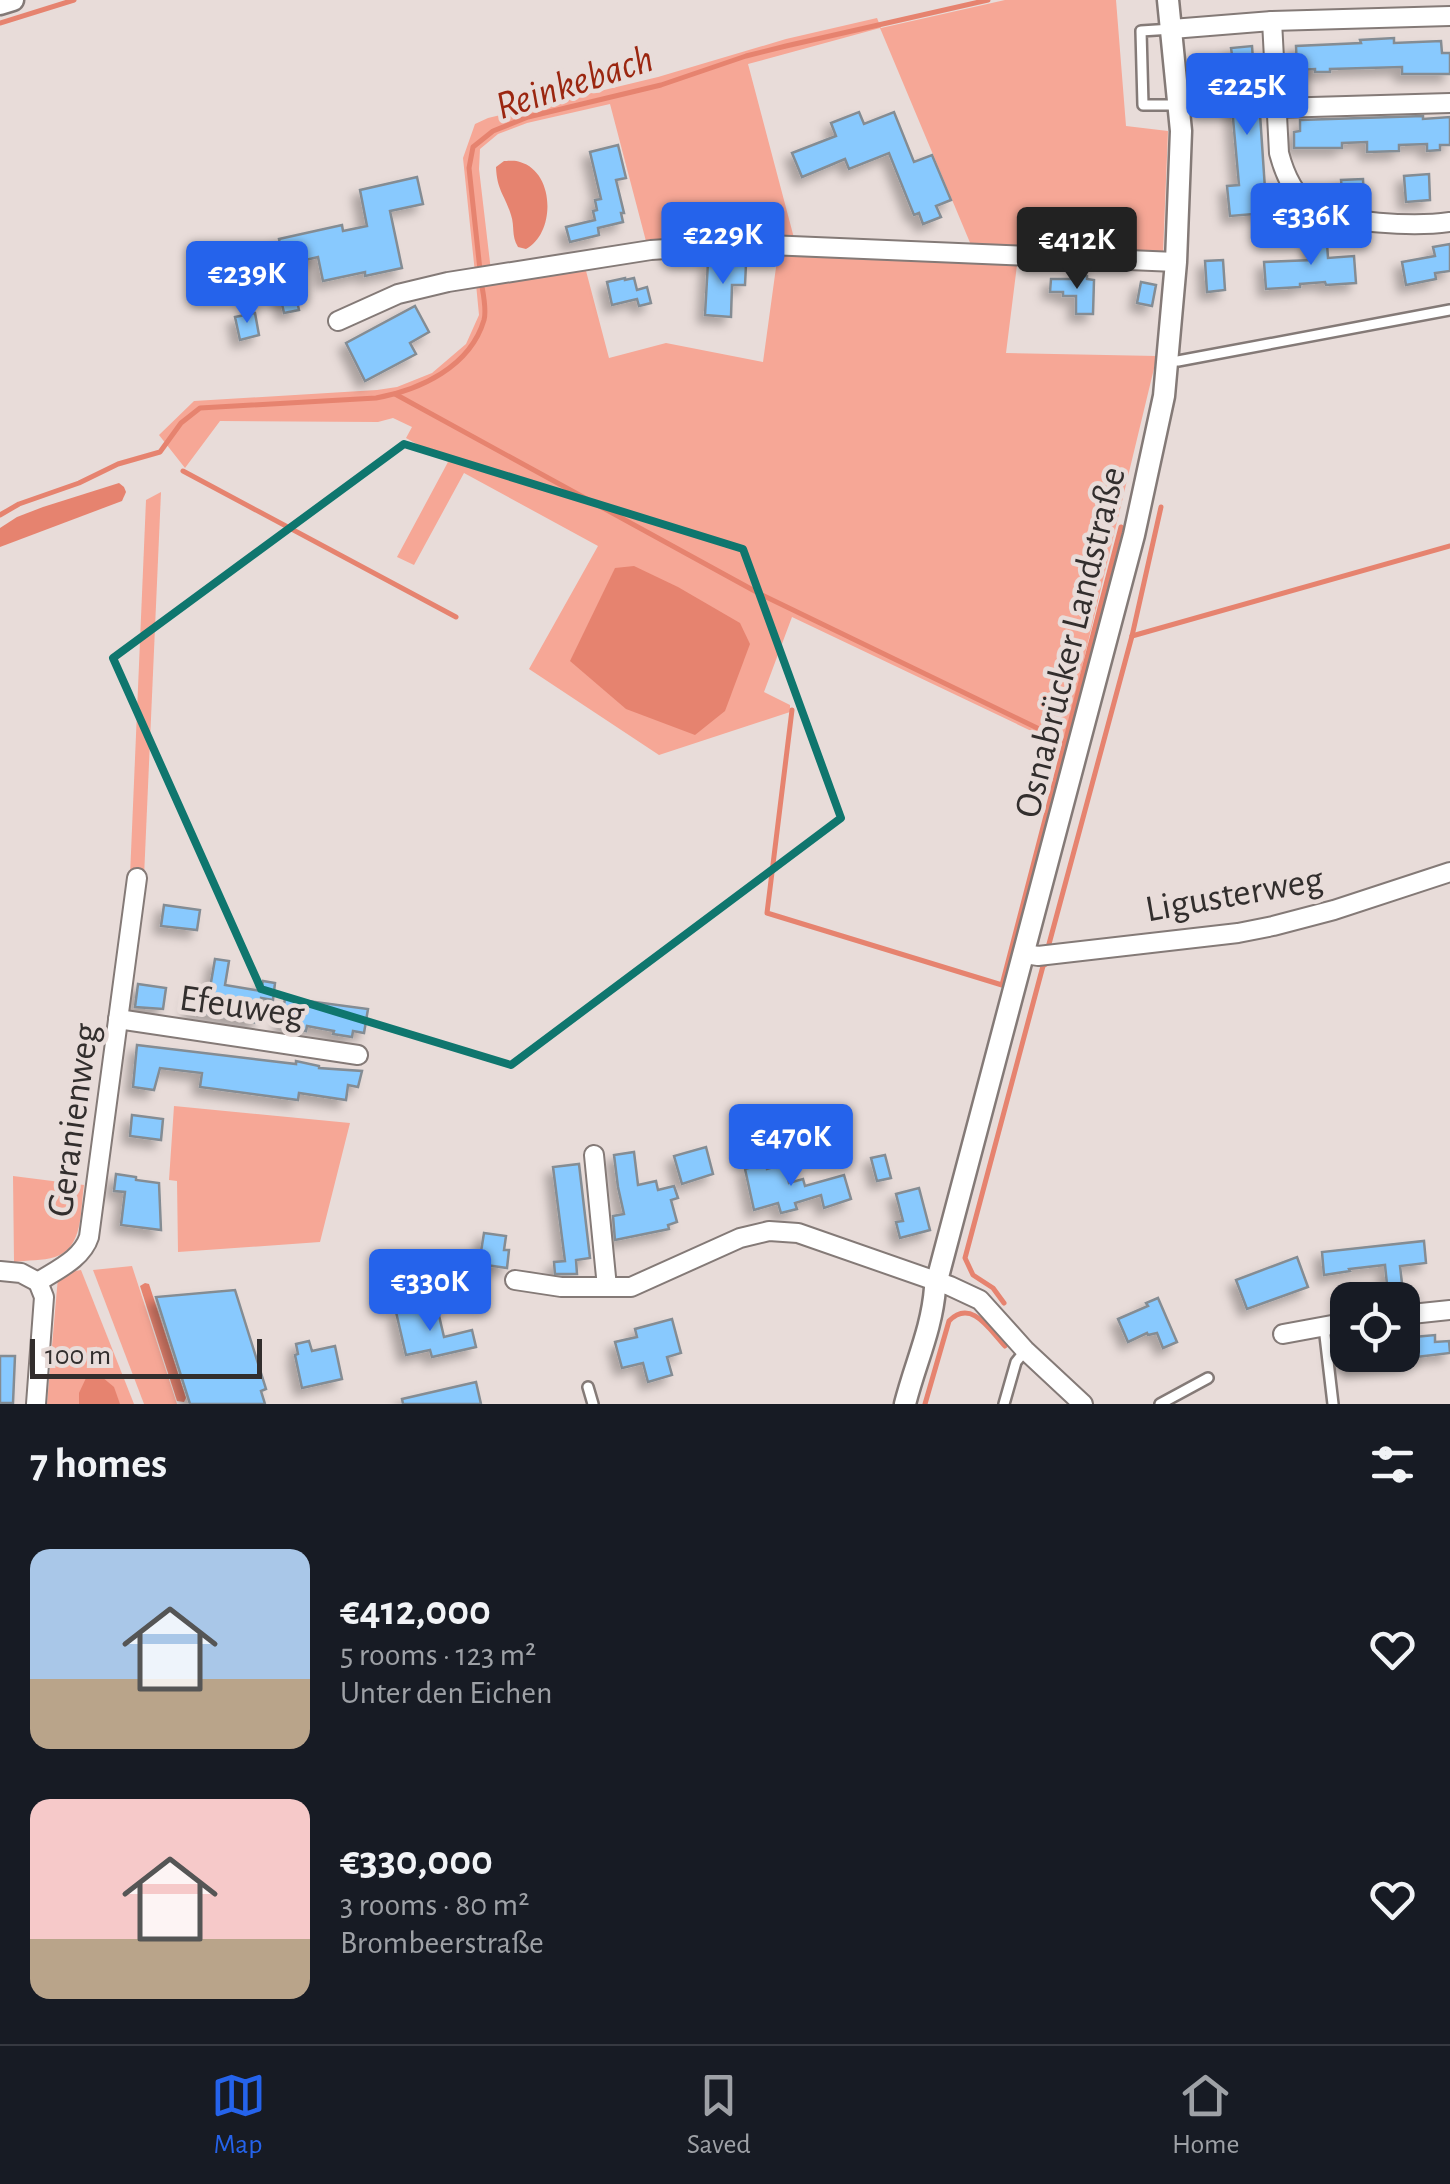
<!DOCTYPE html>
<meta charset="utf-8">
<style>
:root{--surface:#171b24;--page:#242831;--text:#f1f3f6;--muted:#9ea1a6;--line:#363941;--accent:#2563eb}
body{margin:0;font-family:"Alegreya Sans",sans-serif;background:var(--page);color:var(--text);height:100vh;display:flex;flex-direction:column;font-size:38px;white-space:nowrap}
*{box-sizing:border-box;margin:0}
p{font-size:32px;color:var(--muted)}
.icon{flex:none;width:55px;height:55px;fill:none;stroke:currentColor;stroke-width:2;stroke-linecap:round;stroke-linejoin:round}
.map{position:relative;height:1404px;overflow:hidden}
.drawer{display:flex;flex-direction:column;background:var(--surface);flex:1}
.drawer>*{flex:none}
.fabs{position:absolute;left:1330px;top:1282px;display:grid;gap:20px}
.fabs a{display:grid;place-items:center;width:90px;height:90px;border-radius:20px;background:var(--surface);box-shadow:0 2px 8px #0004;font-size:50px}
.scale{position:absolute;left:30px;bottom:25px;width:232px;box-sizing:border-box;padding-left:10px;border:5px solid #322e2d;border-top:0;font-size:28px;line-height:35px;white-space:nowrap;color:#322e2d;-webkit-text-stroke:8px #e8dcd9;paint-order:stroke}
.price{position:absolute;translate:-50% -85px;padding:0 22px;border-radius:10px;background:var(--accent);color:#fff;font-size:32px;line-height:65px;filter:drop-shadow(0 2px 5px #0008)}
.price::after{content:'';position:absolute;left:50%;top:60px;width:30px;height:22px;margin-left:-15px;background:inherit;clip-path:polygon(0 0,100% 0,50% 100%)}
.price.on{background:#222;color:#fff}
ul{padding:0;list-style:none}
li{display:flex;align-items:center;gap:30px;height:250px;padding:0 30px}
li span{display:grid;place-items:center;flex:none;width:280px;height:200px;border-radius:20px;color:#555}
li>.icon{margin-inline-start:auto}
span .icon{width:120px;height:120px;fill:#fffc;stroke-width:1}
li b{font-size:42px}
h2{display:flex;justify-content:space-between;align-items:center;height:120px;padding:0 30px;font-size:42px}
.tab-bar{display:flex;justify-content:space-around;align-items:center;height:140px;border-top:2px solid var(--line);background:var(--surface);font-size:28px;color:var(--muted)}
.tab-bar a{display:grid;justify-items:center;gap:5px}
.tab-bar .on{color:var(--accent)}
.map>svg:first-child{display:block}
</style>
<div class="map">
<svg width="1450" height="1404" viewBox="0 0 1450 1404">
<defs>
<filter id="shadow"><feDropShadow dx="-7" dy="7" stdDeviation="5" flood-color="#0004"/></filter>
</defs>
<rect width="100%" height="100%" fill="#e8dcd9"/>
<g fill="#f6a796">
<path d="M1005 0H1116L1126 126 1168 131 1163 253 971 245 880 28 748 64 794 238 647 245 610 104 527 123 498 134 480 149 479 169 491 271 475 273 463 158 475 124 488 118 658 77 786 39 877 18 881 28Z"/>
<path d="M778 253 1017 265 1006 353 1157 356 1063 746 792 617 764 692 790 705V712L659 755 529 669 598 546 464 473 414 565 397 557 448 462 406 438 412 427 393 418 378 422 220 421 185 468 159 435 194 401 377 390 397 387 432 373 466 344 479 315 476 284 585 267 609 358 666 343 763 362Z"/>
<path d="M161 492 144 877 130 876 146 500Z"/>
<path d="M174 1106 350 1123 320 1242 178 1252 177 1181 169 1180Z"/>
<path d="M13 1176 84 1185C80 1210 84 1248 55 1257 43 1261 27 1260 14 1262Z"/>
<path d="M132 1266 177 1404H144L93 1270Z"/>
<path d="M81 1270 134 1404H47L58 1277 69 1272Z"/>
</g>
<g fill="#e6836f">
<path d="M504 161C508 161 516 160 520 162 555 172 556 233 526 249L518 247C511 235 515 227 511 215 505 195 497 191 496 167Z"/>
<path d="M119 483 124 487 126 492 122 501 0 547V528L17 517 43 507Z"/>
<path d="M634 566 678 587 740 623 750 644 725 711 695 735 626 709 570 661 615 568Z"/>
<path d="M145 1283 149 1284 186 1398 184 1402 177 1401 140 1286Z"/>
<path d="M102 1377 114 1387 120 1404H79V1393L86 1378Z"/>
</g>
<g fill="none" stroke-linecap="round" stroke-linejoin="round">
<g stroke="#e6836f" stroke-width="5">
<path d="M0 23 74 0"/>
<path d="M480 270 469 168 473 147 493 131 528 117 661 85 746 56 786 46 988 0"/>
<path d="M395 394 762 595 1066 742"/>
<path d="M183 471 456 617"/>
<path d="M0 515 19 504 79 483 118 464 160 452 181 423 200 408 376 398C420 390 470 367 484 320 487 309 483 293 481 281"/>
<path d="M1132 636 1450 546"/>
<path d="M792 710 767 913 1002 985 1121 527"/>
<path d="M1049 944 1132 636 1161 507"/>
<path d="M1004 1303 993 1288 973 1275 965 1258 1043 966 1049 962"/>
<path d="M925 1404 949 1321C971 1298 990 1330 1005 1346"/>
</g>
</g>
<g fill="#88c9fe" stroke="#848c93" stroke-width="2.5" filter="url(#shadow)">
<path d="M1394 38V43L1441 41 1442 53H1450V74H1402V67L1330 69V72H1315V69L1297 70 1296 46 1361 43 1360 40Z"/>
<path d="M1252 46 1256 99H1259L1265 189H1270L1271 201H1265L1266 213 1230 216 1227 186 1239 185 1230 85H1232L1230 56 1232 55 1231 48Z"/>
<path d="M859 112 864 124 894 112 914 162 932 155 951 200 936 206 941 217 923 224 919 213 914 215 889 153 849 169 845 159 802 177 792 153 836 136 831 123Z"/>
<path d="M1423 116V119L1450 117V145H1440V150L1427 151V144L1399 145V151L1367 152V142L1342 143V148H1294V132L1300 131V120Z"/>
<path d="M618 145 626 178 616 180 624 213H621L623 222 598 228 599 235 570 242 566 227 595 220 593 211 597 210 595 200 601 199 590 152Z"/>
<path d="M1429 174 1430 200 1406 202 1404 176Z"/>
<path d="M417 177 423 204 390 211 402 268 365 276V272L323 281 318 257 284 265 279 239 342 225 343 231 367 226 360 190Z"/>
<path d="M1363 179 1364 201 1333 202V190H1342L1341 180Z"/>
<path d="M1326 229 1328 258 1354 256 1356 283 1326 285 1325 282 1300 284V287L1266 289 1264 262 1312 260 1310 230Z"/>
<path d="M1450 244V271L1435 273 1436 279 1406 285 1402 262 1435 256 1433 247Z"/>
<path d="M1223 260 1225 290 1207 292 1205 261Z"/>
<path d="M708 262 746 264 745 285H732L731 317 705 315Z"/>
<path d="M1071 276H1087V279L1094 280 1093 314H1076V296H1063V292H1050L1051 279H1071Z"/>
<path d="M625 278V280L634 278 637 290 647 287 651 303 639 306 637 299 612 305 607 282Z"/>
<path d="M1141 282 1156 285 1152 306 1137 303Z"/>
<path d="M293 283 299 310 284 313 278 286Z"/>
<path d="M415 306 429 332 410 343 416 354 365 381 346 343Z"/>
<path d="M255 313 259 335 240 340 235 317Z"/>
<path d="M164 905 200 910 197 930 161 926Z"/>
<path d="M215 959 229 961 225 985 261 991 263 981 275 983 273 1000 261 998 258 1023 190 1011 193 992 209 994Z"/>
<path d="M138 984 166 988 163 1009 135 1007Z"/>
<path d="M285 998 368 1009 364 1033 353 1031 352 1037 333 1034 334 1031 307 1026 306 1031 281 1027Z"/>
<path d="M137 1045 296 1064V1061L319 1066V1068L362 1071 358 1087 348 1085 346 1100 299 1093 298 1100 200 1087 202 1073 160 1068 154 1090 133 1087Z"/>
<path d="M132 1115 163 1119 161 1140 130 1136Z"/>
<path d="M706 1147 713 1174 682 1184 674 1156Z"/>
<path d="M634 1152 638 1185 656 1181 658 1190 674 1186 678 1198 671 1200 677 1222 668 1225 669 1229 615 1240 613 1216 624 1214 618 1187 614 1155Z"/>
<path d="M885 1155 891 1178 877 1181 871 1158Z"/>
<path d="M766 1163 767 1169 784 1164 789 1183 803 1179 805 1186 844 1175 851 1199 824 1208 821 1195 795 1203 797 1209 781 1213 778 1203 754 1210 745 1169Z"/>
<path d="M579 1164 590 1258 576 1260 577 1274H555L554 1262 565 1261 553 1167Z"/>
<path d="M116 1174 136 1177V1180L159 1183 161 1230 121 1225 125 1192 114 1191Z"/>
<path d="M919 1188 930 1230 900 1238 896 1222 903 1221 896 1194Z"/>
<path d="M484 1233 506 1236 504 1250H509L507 1268 479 1264Z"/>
<path d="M1424 1241 1426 1263 1400 1266 1403 1292 1388 1294 1385 1265 1349 1269 1350 1271 1324 1275 1322 1252Z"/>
<path d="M1297 1257 1308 1287 1247 1309 1236 1280Z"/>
<path d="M235 1290 266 1389 261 1391 265 1404H190L156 1297Z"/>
<path d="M1158 1298 1177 1342 1163 1348 1157 1333 1148 1335 1147 1333 1128 1342 1118 1319 1148 1306 1146 1303Z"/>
<path d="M422 1307V1310L437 1307 444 1337 472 1330 476 1347 432 1357 430 1350 406 1355 396 1312Z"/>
<path d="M672 1319 681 1353 667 1357 672 1375 648 1382 643 1363 622 1368 615 1342 637 1337 635 1329Z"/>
<path d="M1435 1335V1342L1449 1341 1450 1353 1416 1357 1414 1337Z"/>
<path d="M309 1341 312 1351 335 1346 342 1379 302 1388 295 1355 298 1354 296 1344Z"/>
<path d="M1348 1344V1355H1408V1363L1349 1370 1348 1359V1362L1336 1363 1334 1346Z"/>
<path d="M0 1356H15L13 1403H0Z"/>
<path d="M476 1382 481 1404H403L402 1399Z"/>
</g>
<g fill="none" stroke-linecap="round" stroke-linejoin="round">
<defs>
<g id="service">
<path d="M1172 29 1141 31 1143 105H1177"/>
<path d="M1167 361H1178L1450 310"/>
<path d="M1324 1327 1333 1404"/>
<path d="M588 1387 593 1404"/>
<path d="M1004 1404 1016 1362 1025 1351"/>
<path d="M1160 1404 1208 1378"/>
</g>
<g id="minor">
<path d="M1272 21 1279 153C1284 172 1293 195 1311 206 1340 224 1416 227 1450 222"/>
<path d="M1172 29 1272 21 1450 16"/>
<path d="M1277 108 1450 103"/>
<path d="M338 321 398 294 448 282 651 250 745 244 1176 262"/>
<path d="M1025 954 1038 956 1238 933 1273 926 1334 910 1450 872"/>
<path d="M118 1019 358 1055"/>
<path d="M594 1155 607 1287"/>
<path d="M0 1271 21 1273 38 1282"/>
<path d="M515 1280 561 1287H631L740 1238 769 1231 798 1233 950 1286 980 1300 1025 1350 1083 1404"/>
<path d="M38 1282C56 1270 82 1259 89 1237L137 878"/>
<path d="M1402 1315 1450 1310"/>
<path d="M1283 1334 1348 1322"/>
<path d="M36 1404 44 1297 38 1282"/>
</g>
<g id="tertiary">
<path d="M0 4 13 0"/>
<path d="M905 1404C915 1364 932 1329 935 1288L1134 535 1164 396 1176 262 1181 131 1168 0"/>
</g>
</defs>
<use href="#service" stroke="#847a77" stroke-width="14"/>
<use href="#minor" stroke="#847a77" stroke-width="22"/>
<use href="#tertiary" stroke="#847a77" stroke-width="25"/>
<use href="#service" stroke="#fff" stroke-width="9"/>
<use href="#minor" stroke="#fff" stroke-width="18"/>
<use href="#tertiary" stroke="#fff" stroke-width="20"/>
</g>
<path fill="none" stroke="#0f766e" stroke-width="8" stroke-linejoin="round" d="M404 444 743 549 841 818 511 1065 261 989 113 658Z"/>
<g text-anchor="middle" stroke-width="9" stroke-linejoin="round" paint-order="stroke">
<g font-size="38" fill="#322e2d" stroke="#e8dcd9">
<text transform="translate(1069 642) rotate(-76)" y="13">Osnabrücker Landstraße</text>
<text transform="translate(1234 893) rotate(-10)" y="13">Ligusterweg</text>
<text transform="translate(242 1005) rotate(8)" y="13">Efeuweg</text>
<text transform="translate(72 1120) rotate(-82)" y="13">Geranienweg</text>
</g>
<g font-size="40" font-style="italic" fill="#9b2610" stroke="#e8dcd9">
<text transform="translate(574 81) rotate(-18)" y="14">Reinkebach</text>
</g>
</g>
</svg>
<div class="fabs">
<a><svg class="icon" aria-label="locate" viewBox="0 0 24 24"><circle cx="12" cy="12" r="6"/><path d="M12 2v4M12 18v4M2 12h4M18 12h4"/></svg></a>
</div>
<div class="scale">100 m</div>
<b class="price" style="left:1247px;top:138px">€225K</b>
<b class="price" style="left:1311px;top:268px">€336K</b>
<b class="price" style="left:723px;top:287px">€229K</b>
<b class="price on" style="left:1077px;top:292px">€412K</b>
<b class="price" style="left:247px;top:326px">€239K</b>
<b class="price" style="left:791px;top:1189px">€470K</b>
<b class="price" style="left:430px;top:1334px">€330K</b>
</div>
<section class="drawer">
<h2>7 homes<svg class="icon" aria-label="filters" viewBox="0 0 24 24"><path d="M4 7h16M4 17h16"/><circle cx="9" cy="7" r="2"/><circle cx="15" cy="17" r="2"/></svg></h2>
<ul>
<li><span style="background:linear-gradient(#a9c7e8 65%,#b9a48a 0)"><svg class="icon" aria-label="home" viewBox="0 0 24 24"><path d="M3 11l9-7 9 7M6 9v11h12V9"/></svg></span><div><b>€412,000</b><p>5 rooms · 123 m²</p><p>Unter den Eichen</p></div><svg class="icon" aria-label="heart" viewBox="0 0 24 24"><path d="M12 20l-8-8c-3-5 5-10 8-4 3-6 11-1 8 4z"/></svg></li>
<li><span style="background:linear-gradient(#f6c9c9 70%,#b9a48a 0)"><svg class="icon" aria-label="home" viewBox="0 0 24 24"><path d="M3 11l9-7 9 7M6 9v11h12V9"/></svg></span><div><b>€330,000</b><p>3 rooms · 80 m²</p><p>Brombeerstraße</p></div><svg class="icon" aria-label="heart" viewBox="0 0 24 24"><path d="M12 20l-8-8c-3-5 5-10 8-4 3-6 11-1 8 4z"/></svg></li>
</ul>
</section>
<nav class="tab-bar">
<a class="on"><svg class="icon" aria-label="map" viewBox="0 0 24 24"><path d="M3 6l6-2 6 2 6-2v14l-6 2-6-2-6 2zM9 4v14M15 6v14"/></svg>Map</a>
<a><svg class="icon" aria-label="saved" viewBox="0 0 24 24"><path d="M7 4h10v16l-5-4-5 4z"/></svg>Saved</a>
<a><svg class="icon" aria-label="home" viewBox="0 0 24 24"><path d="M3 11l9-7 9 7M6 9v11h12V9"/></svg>Home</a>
</nav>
